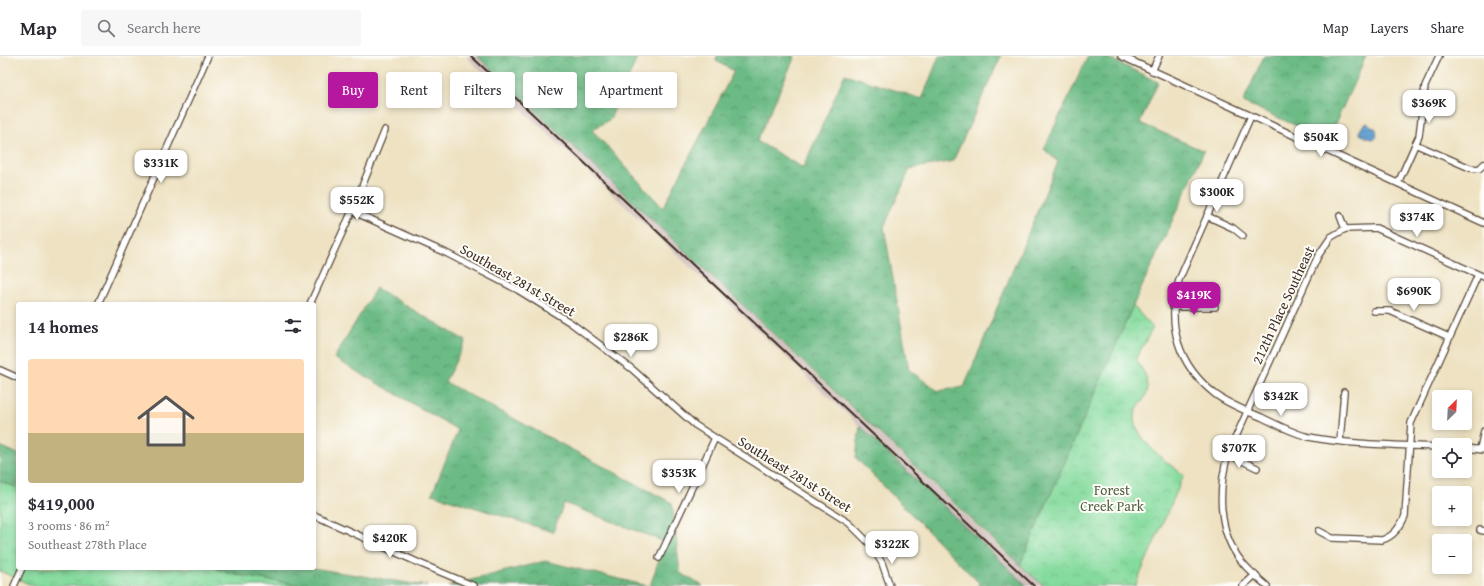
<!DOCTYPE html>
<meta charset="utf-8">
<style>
:root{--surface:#fff;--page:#f7f7f7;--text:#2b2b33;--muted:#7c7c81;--line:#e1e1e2;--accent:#b5179e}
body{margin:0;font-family:"Gentium Book Plus",serif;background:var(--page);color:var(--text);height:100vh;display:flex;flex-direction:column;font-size:15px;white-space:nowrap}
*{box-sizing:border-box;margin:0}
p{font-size:13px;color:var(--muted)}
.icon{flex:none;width:22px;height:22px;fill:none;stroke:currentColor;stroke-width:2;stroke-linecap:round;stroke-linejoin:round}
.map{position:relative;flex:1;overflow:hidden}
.details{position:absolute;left:16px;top:246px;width:300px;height:268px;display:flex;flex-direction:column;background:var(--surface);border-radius:4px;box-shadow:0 2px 6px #0003}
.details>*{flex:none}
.top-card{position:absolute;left:328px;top:16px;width:380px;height:36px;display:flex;gap:8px}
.needle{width:26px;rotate:24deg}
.buttons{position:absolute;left:1432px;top:334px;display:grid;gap:8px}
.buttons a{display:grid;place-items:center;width:40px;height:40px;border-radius:4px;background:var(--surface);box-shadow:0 2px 6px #0003;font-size:20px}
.price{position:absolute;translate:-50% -34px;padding:0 9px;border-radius:8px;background:#fff;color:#222;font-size:13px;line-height:26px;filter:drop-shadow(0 1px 2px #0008)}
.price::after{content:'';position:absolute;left:50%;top:24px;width:12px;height:9px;margin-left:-6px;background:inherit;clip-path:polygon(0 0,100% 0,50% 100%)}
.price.on{background:var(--accent);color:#fff}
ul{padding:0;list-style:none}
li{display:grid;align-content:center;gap:8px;height:212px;padding:0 12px}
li+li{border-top:1px solid var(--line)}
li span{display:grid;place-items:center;height:124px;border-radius:4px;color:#555}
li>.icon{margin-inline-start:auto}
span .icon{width:72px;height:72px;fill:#fffc;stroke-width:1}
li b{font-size:17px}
h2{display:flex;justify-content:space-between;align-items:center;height:48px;padding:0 12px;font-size:17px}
.pill{padding:0 14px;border-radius:4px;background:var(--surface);box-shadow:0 2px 6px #0003;font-size:14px;line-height:36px}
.pill.on{background:var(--accent);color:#fff}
header{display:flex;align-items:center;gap:24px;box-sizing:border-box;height:56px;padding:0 20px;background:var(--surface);border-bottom:1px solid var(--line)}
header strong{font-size:19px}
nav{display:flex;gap:22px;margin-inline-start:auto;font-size:14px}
.search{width:280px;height:36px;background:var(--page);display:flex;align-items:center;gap:10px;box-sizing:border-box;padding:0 14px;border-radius:4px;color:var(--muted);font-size:15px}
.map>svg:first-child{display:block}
</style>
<header>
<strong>Map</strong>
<div class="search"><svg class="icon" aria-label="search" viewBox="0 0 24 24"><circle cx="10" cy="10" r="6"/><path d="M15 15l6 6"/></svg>Search here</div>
<nav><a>Map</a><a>Layers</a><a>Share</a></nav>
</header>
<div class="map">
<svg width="1484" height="530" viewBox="0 0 1484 530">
<defs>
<pattern id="grass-tufts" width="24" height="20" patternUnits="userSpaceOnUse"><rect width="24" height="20" fill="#85db9e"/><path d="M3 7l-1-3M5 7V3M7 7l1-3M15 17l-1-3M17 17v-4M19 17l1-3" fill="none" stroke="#74bc88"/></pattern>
<pattern id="forest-crowns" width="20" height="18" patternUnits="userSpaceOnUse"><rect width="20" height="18" fill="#6cbb85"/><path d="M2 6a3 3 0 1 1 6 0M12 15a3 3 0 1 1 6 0" fill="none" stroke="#5a986c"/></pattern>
<pattern id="park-crowns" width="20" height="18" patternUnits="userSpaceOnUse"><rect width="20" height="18" fill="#85db9e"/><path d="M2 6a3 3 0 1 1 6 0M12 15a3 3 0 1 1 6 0" fill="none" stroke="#74bc88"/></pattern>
<pattern id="water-rules" width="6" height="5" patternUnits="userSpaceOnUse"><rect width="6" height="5" fill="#62a0d4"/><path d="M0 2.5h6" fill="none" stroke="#5283ab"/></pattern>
</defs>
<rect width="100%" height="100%" fill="#fdfcf7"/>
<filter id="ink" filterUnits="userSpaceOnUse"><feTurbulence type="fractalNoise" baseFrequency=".025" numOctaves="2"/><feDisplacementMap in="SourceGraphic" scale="8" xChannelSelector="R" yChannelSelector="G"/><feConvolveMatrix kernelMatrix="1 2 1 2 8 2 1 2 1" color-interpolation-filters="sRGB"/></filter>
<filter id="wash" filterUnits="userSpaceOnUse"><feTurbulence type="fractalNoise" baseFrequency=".012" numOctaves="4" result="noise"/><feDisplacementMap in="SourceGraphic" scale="16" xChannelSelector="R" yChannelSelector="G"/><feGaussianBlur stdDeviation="0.9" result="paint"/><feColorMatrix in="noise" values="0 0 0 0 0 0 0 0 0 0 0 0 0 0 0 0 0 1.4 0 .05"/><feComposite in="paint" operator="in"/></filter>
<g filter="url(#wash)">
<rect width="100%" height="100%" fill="#eee2c2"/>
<path fill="#d2bfc0" d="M465 0H477L1000 492 1044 530H1027L867 377Z"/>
<path fill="url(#grass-tufts)" stroke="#60825e" d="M0 425 18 432V512H215L231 518 305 530H33L0 515Z"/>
<g fill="url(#forest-crowns)" stroke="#547252">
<path d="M477 0H638L610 63 592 74 663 152 734 15 716 5 717 0H795L757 85 803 112 845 18 922 43 939 0H1001L953 105 910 113 884 171 909 314 938 335 964 331 1058 106 1044 93 1088 0H1104L1158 26 1140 67 1204 95 1133 250 1020 509Z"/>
<path d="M1264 0H1366L1328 84 1243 46Z"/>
<path d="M376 232 466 285 445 326 672 447 680 517 703 530H650L665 486 564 447 553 476 432 438 458 374 334 302Z"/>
<path d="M860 370 1027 530H978L979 527 856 402Z"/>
<path d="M0 390 18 398V432L0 425Z"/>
<path d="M545 505 648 530H448Z"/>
<path d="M215 512H312L427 530H305L231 518Z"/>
</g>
<path fill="url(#park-crowns)" stroke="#60825e" d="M1133 250 1153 272 1136 302C1142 314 1152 326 1146 339 1143 345 1138 350 1136 355 1129 380 1167 407 1184 419L1135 530H1044L1020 509Z"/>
<path fill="url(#water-rules)" stroke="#4e6579" d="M1367 67 1376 73 1377 80 1374 84 1361 79 1359 76 1364 68Z"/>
</g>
<g filter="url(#ink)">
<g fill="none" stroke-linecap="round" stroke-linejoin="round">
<defs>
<g id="minor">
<path d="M1121 0 1484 167"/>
<path d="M1152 15 1159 0"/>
<path d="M1251 60 1179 224C1166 269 1178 309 1215 338 1228 348 1246 355 1261 361 1276 368 1292 377 1309 381 1350 389 1397 389 1439 391"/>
<path d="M1415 88 1470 112 1479 113 1484 108"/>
<path d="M1398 127 1419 80 1425 30 1439 0"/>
<path d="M352 155 446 197 518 234 571 267 632 313 695 369 849 467 871 489 882 507 890 530"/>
<path d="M1207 160 1233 172 1243 180"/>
<path d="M1340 160 1345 173"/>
<path d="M98 248 208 0"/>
<path d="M310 248 352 155 385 74"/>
<path d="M1173 251H1215"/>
<path d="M1374 255H1390L1449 281"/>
<path d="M0 314 18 322"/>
<path d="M1340 385 1344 336"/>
<path d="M1465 392 1484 394"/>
<path d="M1480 393 1484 375"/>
<path d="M1228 398 1257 412"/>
<path d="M314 459 419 507 474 530"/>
<path d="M1480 474 1484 475"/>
<path d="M1319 475 1332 482 1382 484C1394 480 1400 471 1405 460L1411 367 1478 219"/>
<path d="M659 502 715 382"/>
<path d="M14 530 22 512"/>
<path d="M1243 530 1255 519"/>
<path d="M1267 530C1258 522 1249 515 1242 506 1217 476 1218 433 1228 398L1318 200 1331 181 1345 173 1376 172 1484 221"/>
</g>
</defs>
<use href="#minor" stroke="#564637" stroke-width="8"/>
<use href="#minor" stroke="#fff" stroke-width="5.5"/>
<path stroke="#3b2a1e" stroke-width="2" d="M471 0 1034 530"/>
</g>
</g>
<g text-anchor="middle" stroke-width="4" stroke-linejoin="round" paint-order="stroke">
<g font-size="14" fill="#3b2a1e" stroke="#fdfcf7">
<text transform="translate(518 224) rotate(30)" y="5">Southeast 281st Street</text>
<text transform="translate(1283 249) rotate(-65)" y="5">212th Place Southeast</text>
<text transform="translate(795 418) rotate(32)" y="5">Southeast 281st Street</text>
</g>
<g font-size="14" fill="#515f44" stroke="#fdfcf7">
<text x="1112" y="439">Forest<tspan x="1112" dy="16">Creek Park</tspan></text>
</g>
</g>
</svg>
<div class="buttons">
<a><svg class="needle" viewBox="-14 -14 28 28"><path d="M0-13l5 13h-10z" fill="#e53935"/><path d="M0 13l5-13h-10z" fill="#7c7c81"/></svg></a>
<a><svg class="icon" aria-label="locate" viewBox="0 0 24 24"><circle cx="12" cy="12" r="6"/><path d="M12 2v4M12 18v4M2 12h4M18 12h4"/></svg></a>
<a>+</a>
<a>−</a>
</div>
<b class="price" style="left:1429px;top:68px">$369K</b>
<b class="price" style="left:1321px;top:102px">$504K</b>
<b class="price" style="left:161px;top:128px">$331K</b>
<b class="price" style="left:1217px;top:157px">$300K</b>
<b class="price" style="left:357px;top:165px">$552K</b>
<b class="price" style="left:1417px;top:182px">$374K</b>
<b class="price" style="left:1414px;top:256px">$690K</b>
<b class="price on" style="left:1194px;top:260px">$419K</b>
<b class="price" style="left:631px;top:302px">$286K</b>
<b class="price" style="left:1281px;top:361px">$342K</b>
<b class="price" style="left:1239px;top:413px">$707K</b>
<b class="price" style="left:679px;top:438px">$353K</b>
<b class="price" style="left:390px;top:503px">$420K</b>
<b class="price" style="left:892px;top:509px">$322K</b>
<div class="top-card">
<a class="pill on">Buy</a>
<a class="pill">Rent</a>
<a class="pill">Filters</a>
<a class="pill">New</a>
<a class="pill">Apartment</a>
</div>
<section class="details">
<h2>14 homes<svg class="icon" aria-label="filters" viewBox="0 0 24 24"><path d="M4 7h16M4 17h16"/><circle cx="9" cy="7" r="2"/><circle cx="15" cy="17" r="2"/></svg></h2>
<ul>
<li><span style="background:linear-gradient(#ffd9b3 60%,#c2b280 0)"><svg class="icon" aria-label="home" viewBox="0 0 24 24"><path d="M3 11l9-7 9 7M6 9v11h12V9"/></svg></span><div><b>$419,000</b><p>3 rooms · 86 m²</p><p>Southeast 278th Place</p></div></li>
</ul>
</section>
</div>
